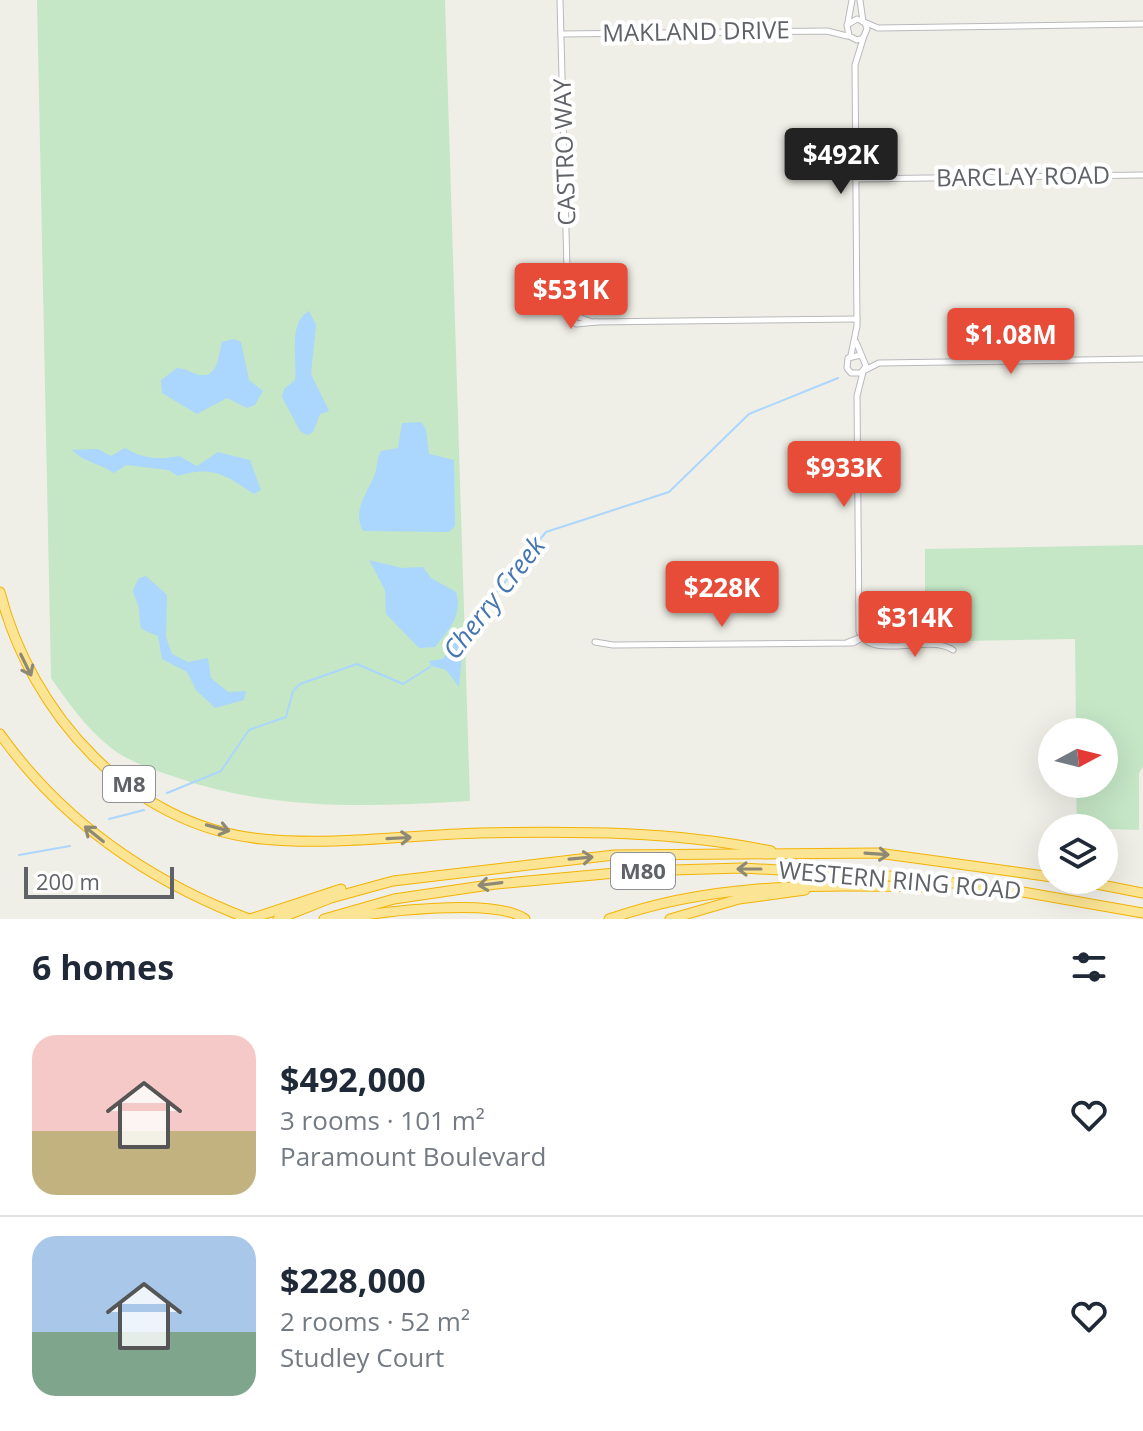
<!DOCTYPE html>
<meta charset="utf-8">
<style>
:root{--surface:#fff;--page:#f6f6f7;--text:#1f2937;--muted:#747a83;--line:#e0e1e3;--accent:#e64c38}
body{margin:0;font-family:"Open Sans",sans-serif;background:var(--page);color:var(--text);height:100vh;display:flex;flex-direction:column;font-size:30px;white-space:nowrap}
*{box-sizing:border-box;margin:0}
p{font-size:26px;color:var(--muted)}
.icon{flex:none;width:44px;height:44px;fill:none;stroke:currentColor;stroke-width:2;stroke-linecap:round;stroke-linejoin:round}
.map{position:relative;height:919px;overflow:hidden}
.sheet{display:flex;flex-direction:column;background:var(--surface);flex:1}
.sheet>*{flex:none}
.needle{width:52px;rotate:83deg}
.buttons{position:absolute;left:1038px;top:718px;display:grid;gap:16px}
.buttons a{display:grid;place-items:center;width:80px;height:80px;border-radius:50%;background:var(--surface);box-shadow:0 8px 32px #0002;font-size:40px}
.scale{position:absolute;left:24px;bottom:20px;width:150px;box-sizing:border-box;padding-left:8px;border:4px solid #5f6267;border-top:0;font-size:22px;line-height:28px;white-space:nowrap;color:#5f6267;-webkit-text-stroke:6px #fff;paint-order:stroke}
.price{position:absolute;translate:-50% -68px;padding:0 18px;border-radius:8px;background:var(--accent);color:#fff;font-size:26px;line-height:52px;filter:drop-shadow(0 2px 4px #0008)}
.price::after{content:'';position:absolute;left:50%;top:48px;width:24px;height:18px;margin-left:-12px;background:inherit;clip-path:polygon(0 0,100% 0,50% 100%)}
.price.on{background:#222;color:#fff}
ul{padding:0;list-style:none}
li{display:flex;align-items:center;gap:24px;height:200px;padding:0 32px}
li+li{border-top:2px solid var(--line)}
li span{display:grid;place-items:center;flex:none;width:224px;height:160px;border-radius:24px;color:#555}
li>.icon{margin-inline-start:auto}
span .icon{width:96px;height:96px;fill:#fffc;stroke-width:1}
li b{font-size:34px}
h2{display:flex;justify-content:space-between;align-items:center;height:96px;padding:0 32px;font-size:34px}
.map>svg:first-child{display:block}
</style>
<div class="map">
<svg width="1143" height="919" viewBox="0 0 1143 919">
<rect width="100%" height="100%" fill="#f0efe7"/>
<g fill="#c5e7c6">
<path d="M37 0H445L470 801C370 807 275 811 178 778 157 771 129 762 111 748 86 728 69 704 51 678Z"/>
<path d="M1143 545V767L1139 773V830L1077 828 1076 784H1104V732H1076L1075 639 967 641 966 636 925 637V549Z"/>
</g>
<g fill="#abd6fd">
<path d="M309 311 316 325 311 374 329 411 320 414 313 432 307 435 300 431 282 397 284 389 295 380C298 360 287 323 309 311Z"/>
<path d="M234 339 241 342 249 380 263 391 255 405 247 408 227 398 197 414 162 393 161 380 177 368C185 368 189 372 196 374 219 381 218 355 222 342Z"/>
<path d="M421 422 426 429 429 454 454 460 455 526 449 532 363 531C352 510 367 494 374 476 378 467 376 459 381 451L398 448 402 423Z"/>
<path d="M125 448C144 459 158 460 179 456L197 466 218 452 250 460 261 490 254 494C226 476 214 465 178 476L168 470 126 465 114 473C99 463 85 463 72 450L98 449 111 456Z"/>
<path d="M369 560 402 568 423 567 431 578 456 592C463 616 449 629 435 647L419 648 386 614 385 590Z"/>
<path d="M146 576 167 595 166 637 172 654 188 662 208 658 211 678 228 692 246 691 244 700 215 708 196 690 187 672 162 659 158 636C137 627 141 632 139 611 139 604 134 597 133 590L139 578Z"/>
<path d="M462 629 464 636 459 687 446 670 431 666 429 661 443 659Z"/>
</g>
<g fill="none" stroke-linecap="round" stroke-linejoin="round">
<g stroke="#abd6fd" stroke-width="2">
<path d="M462 634 546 532 669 492 749 414 838 378"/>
<path d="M167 793 221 771 249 730 286 717 293 691 300 684 357 664 403 684 430 667"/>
<path d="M109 819 144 810"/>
<path d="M19 855 70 846"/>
</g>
<defs>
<g id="street">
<path d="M560 0 568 308 576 324 597 322"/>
<path d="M860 0 863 22"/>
<path d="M848 22 852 0"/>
<path d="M865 23 867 29 863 38 857 40 849 36 847 25 857 19 878 28 1143 24"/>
<path d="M561 34 827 31 847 36"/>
<path d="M856 179 1143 175"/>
<path d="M570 306 576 316 592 322 857 319"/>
<path d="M856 342 866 366 861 373H851L847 368 848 358 861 355"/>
<path d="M851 355 857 326 855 65 863 39"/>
<path d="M865 370 879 363 1143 359"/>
<path d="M863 372 857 396 859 631C871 662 927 633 953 650"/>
<path d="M595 642 613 645 853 643 867 635"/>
<path d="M848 642 867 635 886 644"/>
</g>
<g id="highway">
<path d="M0 592C31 713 130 826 262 839 334 846 407 835 480 833 576 831 676 831 771 851"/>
<path d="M0 734C62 821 149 881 249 919"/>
<path d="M1076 880 1143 893"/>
<path d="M250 919 341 889"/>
<path d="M278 919 331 898 393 881 614 855 878 853 1052 877"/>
<path d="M324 919 394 899 496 884 637 871 742 868 907 877 1023 892 1143 913"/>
<path d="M341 919C379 912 496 897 525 919"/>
<path d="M609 919C720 880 823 886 938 887"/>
<path d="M670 919 739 899 805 890"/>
</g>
</defs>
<use href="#street" stroke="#b8b9bd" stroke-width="7"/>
<use href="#highway" stroke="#f3b205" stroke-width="11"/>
<use href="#street" stroke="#fff" stroke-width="5"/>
<use href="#highway" stroke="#fbe594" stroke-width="9"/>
</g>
<defs><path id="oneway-shaft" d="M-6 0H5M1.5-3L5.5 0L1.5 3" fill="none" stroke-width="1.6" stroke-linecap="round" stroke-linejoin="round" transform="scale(2)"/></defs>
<g stroke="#8e8974">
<use href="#oneway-shaft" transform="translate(26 665) rotate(64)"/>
<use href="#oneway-shaft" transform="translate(218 828) rotate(15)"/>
<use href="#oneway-shaft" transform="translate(94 834) rotate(-141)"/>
<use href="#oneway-shaft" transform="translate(399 838) rotate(-3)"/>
<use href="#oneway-shaft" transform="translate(877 854) rotate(4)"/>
<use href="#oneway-shaft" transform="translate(581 858) rotate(-5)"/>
<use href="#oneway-shaft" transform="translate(749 869) rotate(-180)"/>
<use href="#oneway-shaft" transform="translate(490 884) rotate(173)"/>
</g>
<g text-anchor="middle" stroke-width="8" stroke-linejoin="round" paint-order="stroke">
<g fill="#fff" stroke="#8f9195" stroke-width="2">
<rect x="103" y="766" width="52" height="36" rx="6"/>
<rect x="611" y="853" width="64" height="36" rx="6"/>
</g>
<g font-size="22" font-weight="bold" fill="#5f6267">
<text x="129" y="792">M8</text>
<text x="643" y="879">M80</text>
</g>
<g font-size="24" fill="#5f6267" stroke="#fff">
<text transform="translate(696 32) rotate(-1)" y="8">MAKLAND DRIVE</text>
<text transform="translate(565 152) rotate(-92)" y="8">CASTRO WAY</text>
<text transform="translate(1023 177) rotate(-1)" y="8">BARCLAY ROAD</text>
<text transform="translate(900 881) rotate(5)" y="8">WESTERN RING ROAD</text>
</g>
<g font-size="26" font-style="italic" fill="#4676b0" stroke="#fff">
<text transform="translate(494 598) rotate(-52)" y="9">Cherry Creek</text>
</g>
</g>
</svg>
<div class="buttons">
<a><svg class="needle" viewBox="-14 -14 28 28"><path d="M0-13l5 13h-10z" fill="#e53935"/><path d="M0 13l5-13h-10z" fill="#747a83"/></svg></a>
<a><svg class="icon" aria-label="layers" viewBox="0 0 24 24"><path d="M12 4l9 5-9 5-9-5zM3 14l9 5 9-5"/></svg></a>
</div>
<div class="scale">200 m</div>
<b class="price on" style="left:841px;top:196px">$492K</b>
<b class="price" style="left:571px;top:331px">$531K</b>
<b class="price" style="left:1011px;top:376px">$1.08M</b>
<b class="price" style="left:844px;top:509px">$933K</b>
<b class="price" style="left:722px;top:629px">$228K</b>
<b class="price" style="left:915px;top:659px">$314K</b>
</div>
<section class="sheet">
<h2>6 homes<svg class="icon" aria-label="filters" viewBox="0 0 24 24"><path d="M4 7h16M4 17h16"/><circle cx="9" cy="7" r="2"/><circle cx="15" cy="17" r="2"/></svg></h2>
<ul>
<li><span style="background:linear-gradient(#f6c9c9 60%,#c2b280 0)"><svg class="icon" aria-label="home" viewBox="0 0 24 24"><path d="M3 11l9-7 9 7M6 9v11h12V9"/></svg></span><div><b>$492,000</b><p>3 rooms · 101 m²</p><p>Paramount Boulevard</p></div><svg class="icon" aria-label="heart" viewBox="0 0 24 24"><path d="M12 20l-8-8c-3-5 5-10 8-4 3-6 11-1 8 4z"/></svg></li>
<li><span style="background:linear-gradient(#a9c7e8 60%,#7fa58c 0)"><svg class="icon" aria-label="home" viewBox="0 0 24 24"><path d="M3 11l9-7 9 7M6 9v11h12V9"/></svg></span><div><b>$228,000</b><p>2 rooms · 52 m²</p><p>Studley Court</p></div><svg class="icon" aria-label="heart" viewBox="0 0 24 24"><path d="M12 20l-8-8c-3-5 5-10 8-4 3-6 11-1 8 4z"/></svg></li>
</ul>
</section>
